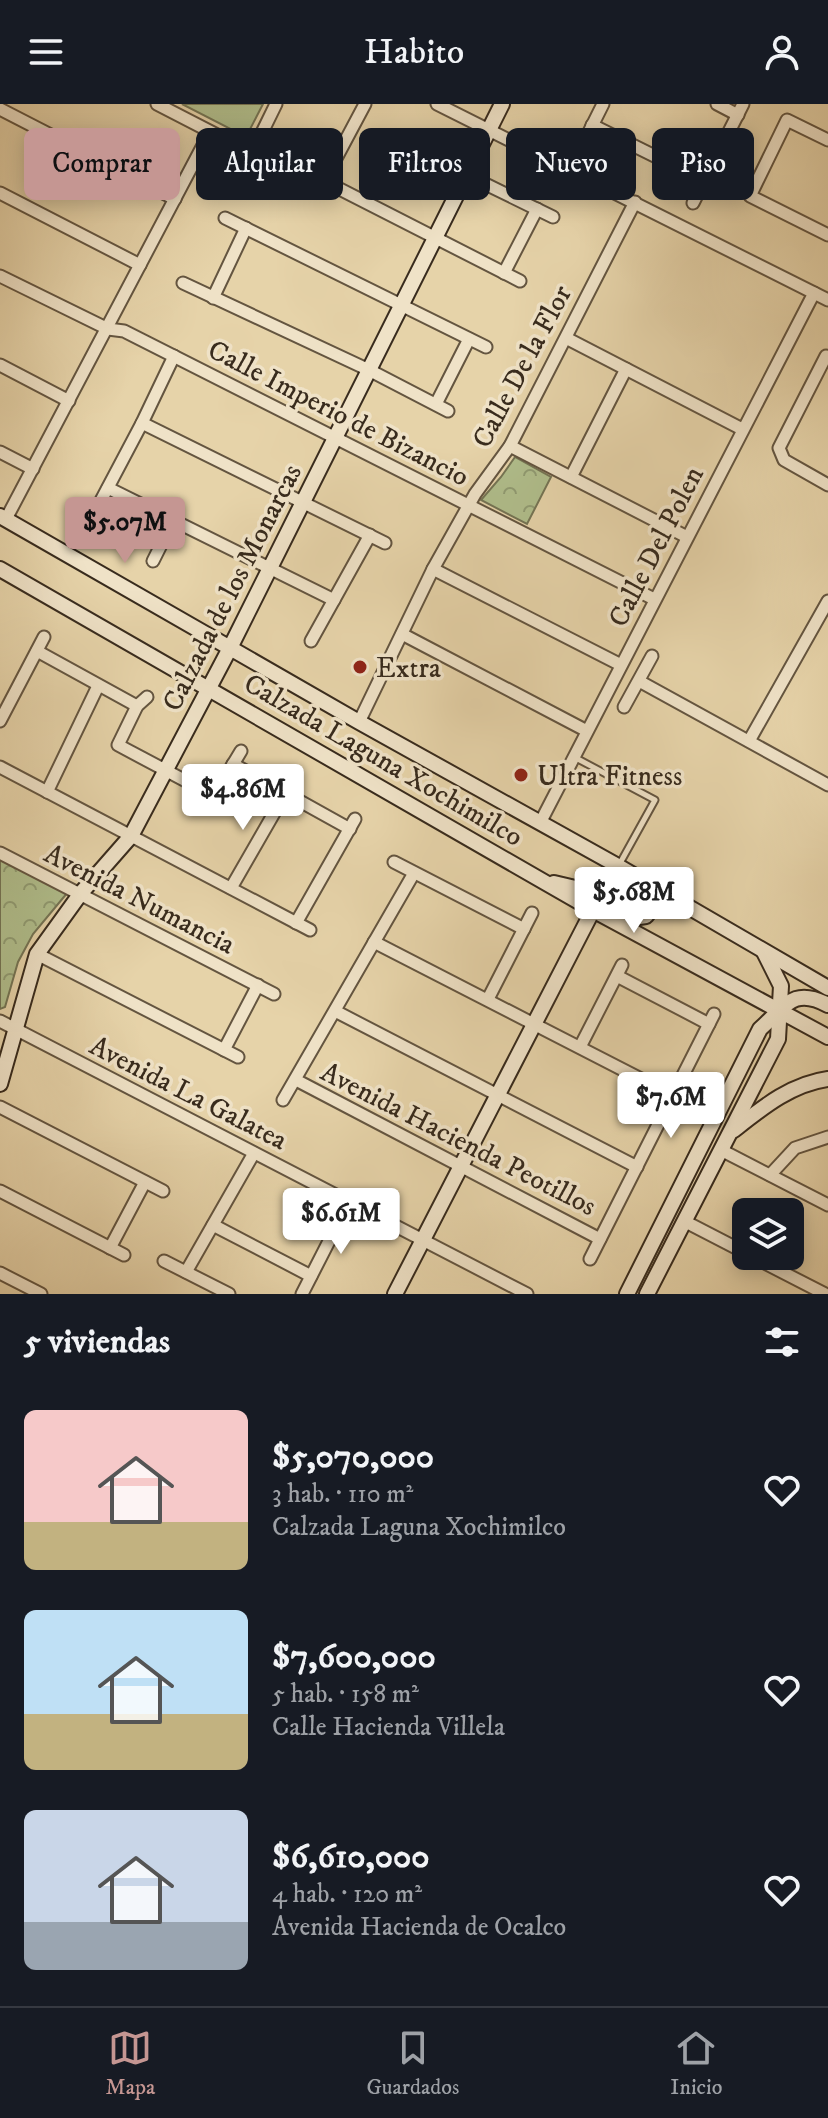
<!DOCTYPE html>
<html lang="es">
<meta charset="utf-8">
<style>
:root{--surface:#171b24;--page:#20242c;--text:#f1f3f6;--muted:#9ea1a6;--line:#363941;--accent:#c59692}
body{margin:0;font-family:"IM FELL DW Pica",serif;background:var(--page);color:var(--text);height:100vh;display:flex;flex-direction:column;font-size:30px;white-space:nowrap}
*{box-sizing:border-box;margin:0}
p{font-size:26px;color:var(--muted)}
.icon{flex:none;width:44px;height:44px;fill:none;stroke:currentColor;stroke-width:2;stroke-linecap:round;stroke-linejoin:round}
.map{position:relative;height:1190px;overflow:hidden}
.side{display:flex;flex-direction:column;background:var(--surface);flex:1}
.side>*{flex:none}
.banner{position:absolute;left:24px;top:24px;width:780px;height:72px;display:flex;gap:16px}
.buttons{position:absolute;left:732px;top:1094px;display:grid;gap:16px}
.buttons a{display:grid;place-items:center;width:72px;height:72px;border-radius:12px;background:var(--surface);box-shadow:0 4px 20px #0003;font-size:40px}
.price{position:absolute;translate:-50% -68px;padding:0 18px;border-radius:8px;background:#fff;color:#222;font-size:26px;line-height:52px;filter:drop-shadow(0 2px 4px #0008)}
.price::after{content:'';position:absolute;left:50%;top:48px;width:24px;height:18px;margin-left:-12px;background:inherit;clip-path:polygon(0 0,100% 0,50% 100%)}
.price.on{background:var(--accent);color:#111}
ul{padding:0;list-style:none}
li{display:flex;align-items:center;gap:24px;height:200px;padding:0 24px}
li span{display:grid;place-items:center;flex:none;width:224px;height:160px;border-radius:12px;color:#555}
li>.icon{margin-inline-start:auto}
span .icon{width:96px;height:96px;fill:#fffc;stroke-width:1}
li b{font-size:34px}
h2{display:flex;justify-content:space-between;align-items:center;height:96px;padding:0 24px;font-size:34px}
.tag{padding:0 28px;border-radius:12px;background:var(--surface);box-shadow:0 4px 20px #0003;font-size:28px;line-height:72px}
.tag.on{background:var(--accent);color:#111}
header{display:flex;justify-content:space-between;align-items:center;height:104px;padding:0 24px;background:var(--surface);font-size:36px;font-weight:600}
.dock{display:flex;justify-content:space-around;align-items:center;height:112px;border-top:2px solid var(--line);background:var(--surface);font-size:22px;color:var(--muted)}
.dock a{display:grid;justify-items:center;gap:4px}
.dock .on{color:var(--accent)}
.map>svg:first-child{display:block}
</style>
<header><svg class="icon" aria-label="menu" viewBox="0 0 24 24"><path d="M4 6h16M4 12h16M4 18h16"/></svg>Habito<svg class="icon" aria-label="person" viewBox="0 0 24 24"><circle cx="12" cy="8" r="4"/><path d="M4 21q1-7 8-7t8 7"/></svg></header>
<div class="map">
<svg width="828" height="1190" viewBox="0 0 828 1190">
<defs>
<pattern id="park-crowns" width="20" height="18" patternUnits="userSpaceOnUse" patternTransform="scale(2)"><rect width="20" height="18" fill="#b0be8c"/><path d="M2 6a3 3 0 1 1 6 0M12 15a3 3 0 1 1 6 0" fill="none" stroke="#909b72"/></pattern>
</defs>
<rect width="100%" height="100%" fill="#e6d3a9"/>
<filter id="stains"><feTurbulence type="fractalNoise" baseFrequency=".0025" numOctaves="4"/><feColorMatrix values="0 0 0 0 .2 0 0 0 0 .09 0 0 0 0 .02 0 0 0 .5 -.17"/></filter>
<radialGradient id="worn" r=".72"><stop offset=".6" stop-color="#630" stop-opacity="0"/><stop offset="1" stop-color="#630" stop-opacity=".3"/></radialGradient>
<g fill="url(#park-crowns)" stroke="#747454" stroke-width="2">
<path d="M515 353 551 373 527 420 481 396 501 373Z"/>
<path d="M0 756 68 788 33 830 18 858 5 903 0 905Z"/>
</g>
<path fill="#b0be8c" stroke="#747454" stroke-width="2" d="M182 0H263L246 33Z"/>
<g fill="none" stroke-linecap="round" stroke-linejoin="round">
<defs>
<path id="lane" d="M574 653 655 696 619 761"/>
<g id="street">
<path d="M157 0 252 49 324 77 520 177"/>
<path d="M437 0 828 196"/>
<path d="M717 0 738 11"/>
<path d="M0 5 175 95"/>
<path d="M592 21 705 77"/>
<path d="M828 36 787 16 750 92 828 131"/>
<path d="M584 38 603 0"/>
<path d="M252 49 276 0"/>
<path d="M467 71 553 113"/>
<path d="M324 77 365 0"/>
<path d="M0 89 140 161"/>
<path d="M693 99 743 0"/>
<path d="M225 114 486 243"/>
<path d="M504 169 537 105"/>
<path d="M0 172 108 225 124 227 654 495"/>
<path d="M183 179 369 266 448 307"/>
<path d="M213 194 246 124"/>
<path d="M566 234 742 325"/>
<path d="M826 252 779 344 784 356 828 381"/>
<path d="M0 261 69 297"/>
<path d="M436 300 469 235"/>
<path d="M142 319 385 439"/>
<path d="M510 342 687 433"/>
<path d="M0 348 33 365"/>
<path d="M571 373 626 265"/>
<path d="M108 384 334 496"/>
<path d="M6 415 210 28"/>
<path d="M86 425 142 319 174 252"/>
<path d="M153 457 173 417"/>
<path d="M433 465 621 561"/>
<path d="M402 530 587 627"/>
<path d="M311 537 370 431"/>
<path d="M37 547 137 602"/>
<path d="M639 577 828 681"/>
<path d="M147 593 137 602 118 641 214 692 241 647"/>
<path d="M624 603 652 552"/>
<path d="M0 617 44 533"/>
<path d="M359 618 433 465 475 390 510 342 635 98"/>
<path d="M749 637 828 497"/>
<path d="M233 660 350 725"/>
<path d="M0 663 310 826"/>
<path d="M47 688 98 582"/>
<path d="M540 719 814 189"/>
<path d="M0 749 274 890"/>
<path d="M394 758 524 825"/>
<path d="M231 784 285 690"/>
<path d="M296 819 355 715"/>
<path d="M374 838 674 992"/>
<path d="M37 850 238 953"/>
<path d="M617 872 709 920"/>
<path d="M488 895 532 809"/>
<path d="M335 907 637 1063"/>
<path d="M0 917 527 1190"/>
<path d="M580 943 622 861"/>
<path d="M224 946 258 881"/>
<path d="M296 976 600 1135"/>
<path d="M283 996 414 769"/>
<path d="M0 1003 163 1087"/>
<path d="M721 1046 828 1101"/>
<path d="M770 1071 795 1044 828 1033"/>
<path d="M0 1087 124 1151"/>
<path d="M684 1117 746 1149"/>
<path d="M213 1121 311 1172"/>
<path d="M110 1144 145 1078"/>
<path d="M751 1152 825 1190"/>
<path d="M590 1155 714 910"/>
<path d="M164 1157 229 1190"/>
<path d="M186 1168 254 1049"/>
<path d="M0 1169 41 1190"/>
<path d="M302 1190 349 1098"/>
</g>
<g id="secondary">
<path d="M0 412 359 618 618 762 828 884"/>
<path d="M0 465 593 806 828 933"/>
<path d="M554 779 588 787 639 813 646 812 657 798 655 790 646 780"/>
<path d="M0 980 37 850 81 789 131 732 230 544 502 0"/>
<path d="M734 1026C762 1004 791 980 828 975"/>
<path d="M395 1190 593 806"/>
<path d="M627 1190 760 925C785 903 793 882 828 901"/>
<path d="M647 1190 778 935 781 882 764 848"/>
</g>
</defs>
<use href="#lane" stroke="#645540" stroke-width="9"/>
<use href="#street" stroke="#645540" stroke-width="15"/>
<use href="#secondary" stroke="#382b1d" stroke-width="18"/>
<use href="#lane" stroke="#efe2c7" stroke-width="5"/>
<use href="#street" stroke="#efe2c7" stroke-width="11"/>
<use href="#secondary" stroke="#efe2c7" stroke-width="14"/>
</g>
<g fill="#8f2418" stroke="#efe2c7" stroke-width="3">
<circle cx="360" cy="563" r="8"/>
<circle cx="521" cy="671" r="8"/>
</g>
<g text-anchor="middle" stroke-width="7" stroke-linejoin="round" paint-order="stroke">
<g font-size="28" fill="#382b1d" stroke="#efe2c7">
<text transform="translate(521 262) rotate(-62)" y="10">Calle De la Flor</text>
<text transform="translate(339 308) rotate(27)" y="10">Calle Imperio de Bizancio</text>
<text transform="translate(655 442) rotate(-63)" y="10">Calle Del Polen</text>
<text transform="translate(231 483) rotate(-63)" y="10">Calzada de los Monarcas</text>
<text transform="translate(384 655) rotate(30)" y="10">Calzada Laguna Xochimilco</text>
<text transform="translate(140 794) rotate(27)" y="10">Avenida Numancia</text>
<text transform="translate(189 988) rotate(27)" y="10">Avenida La Galatea</text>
<text transform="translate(459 1034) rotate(27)" y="10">Avenida Hacienda Peotillos</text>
</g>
<g font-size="28" fill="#382b1d" stroke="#efe2c7" text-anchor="start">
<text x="376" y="573">Extra</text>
<text x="537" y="681">Ultra Fitness</text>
</g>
</g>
<rect width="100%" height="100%" filter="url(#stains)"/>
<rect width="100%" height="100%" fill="url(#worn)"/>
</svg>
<div class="buttons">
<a><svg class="icon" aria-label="layers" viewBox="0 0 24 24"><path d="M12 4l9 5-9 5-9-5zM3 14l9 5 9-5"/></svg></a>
</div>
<b class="price on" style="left:125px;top:461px">$5.07M</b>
<b class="price" style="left:243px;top:728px">$4.86M</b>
<b class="price" style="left:634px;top:831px">$5.68M</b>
<b class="price" style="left:671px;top:1036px">$7.6M</b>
<b class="price" style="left:341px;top:1152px">$6.61M</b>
<div class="banner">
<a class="tag on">Comprar</a>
<a class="tag">Alquilar</a>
<a class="tag">Filtros</a>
<a class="tag">Nuevo</a>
<a class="tag">Piso</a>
</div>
</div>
<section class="side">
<h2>5 viviendas<svg class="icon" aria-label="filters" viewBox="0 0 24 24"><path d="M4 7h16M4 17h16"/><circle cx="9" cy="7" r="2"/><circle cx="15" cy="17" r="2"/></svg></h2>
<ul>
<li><span style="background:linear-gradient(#f6c9c9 70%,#c2b280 0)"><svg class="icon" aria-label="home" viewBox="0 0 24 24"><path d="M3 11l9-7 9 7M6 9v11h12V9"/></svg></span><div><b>$5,070,000</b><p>3 hab. · 110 m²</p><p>Calzada Laguna Xochimilco</p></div><svg class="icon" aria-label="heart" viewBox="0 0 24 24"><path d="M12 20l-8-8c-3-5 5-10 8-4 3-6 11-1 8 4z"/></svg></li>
<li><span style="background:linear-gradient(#bfe0f5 65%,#c2b280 0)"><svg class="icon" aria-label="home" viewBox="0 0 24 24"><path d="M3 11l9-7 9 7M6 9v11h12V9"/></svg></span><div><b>$7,600,000</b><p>5 hab. · 158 m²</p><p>Calle Hacienda Villela</p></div><svg class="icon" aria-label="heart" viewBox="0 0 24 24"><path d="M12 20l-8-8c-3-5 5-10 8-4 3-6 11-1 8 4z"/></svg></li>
<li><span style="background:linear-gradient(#c9d6e8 70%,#9aa5b1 0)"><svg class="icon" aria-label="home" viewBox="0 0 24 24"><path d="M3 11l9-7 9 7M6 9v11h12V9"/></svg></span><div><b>$6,610,000</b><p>4 hab. · 120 m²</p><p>Avenida Hacienda de Ocalco</p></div><svg class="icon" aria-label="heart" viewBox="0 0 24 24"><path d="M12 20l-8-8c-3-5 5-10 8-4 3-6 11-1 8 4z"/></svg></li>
</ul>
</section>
<nav class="dock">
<a class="on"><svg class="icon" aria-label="map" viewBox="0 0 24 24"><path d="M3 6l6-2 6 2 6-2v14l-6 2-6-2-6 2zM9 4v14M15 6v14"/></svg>Mapa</a>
<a><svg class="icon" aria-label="saved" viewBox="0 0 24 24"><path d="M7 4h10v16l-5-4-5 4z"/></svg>Guardados</a>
<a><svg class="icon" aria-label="home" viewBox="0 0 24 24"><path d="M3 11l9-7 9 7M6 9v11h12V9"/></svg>Inicio</a>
</nav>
